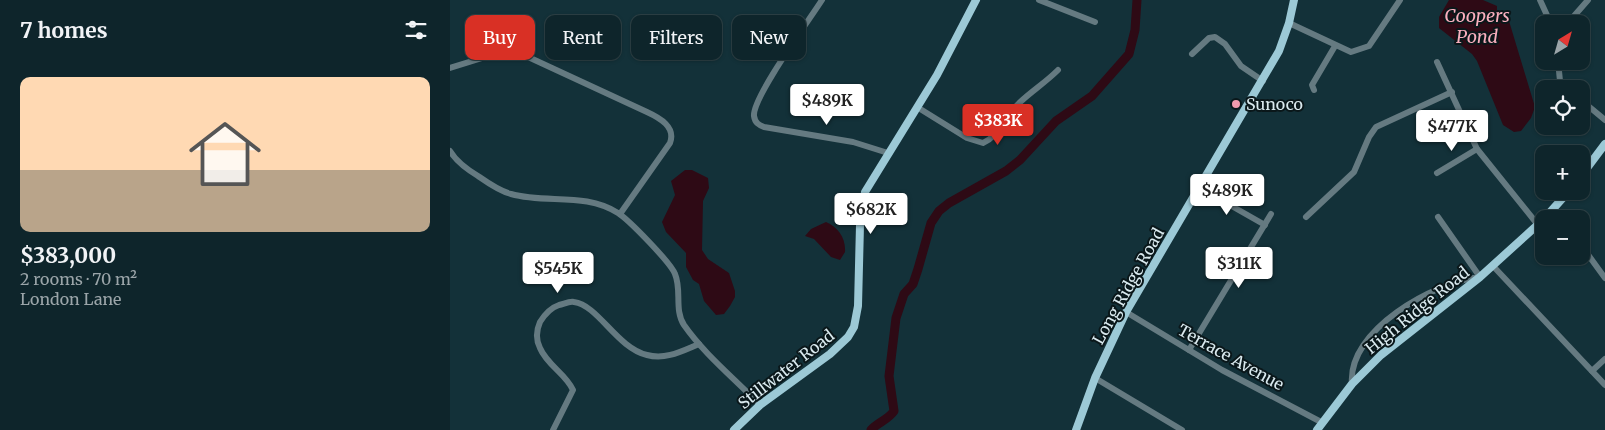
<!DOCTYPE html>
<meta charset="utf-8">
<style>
:root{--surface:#0e252b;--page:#172d33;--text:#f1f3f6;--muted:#9ba5a9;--line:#2e4247;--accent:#d93025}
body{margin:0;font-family:Merriweather,serif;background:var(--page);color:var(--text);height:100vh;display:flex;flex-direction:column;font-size:19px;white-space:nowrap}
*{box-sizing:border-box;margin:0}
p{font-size:16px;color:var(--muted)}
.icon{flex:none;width:28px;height:28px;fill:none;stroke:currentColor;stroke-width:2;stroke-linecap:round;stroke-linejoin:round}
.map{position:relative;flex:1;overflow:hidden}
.drawer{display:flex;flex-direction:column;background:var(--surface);width:450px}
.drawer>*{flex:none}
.banner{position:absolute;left:15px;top:15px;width:475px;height:45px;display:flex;gap:10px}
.needle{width:32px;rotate:37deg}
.tools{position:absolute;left:1085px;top:15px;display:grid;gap:10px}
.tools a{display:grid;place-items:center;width:55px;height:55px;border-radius:10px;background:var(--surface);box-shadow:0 1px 4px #0004,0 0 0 1px var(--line);font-size:25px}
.price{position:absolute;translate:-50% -42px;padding:0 11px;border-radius:5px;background:#fff;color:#222;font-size:16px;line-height:32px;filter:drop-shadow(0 1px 2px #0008)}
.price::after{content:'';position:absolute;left:50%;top:30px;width:15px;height:11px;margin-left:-8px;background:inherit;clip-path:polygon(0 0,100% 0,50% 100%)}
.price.current{background:var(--accent);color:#fff}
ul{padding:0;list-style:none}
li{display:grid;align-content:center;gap:10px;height:265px;padding:0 20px}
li+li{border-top:1px solid var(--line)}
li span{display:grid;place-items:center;height:155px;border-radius:10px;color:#555}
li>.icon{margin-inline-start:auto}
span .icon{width:90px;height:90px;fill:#fffc;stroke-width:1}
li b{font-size:21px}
h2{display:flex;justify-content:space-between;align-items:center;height:60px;padding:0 20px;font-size:21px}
.pill{padding:0 18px;border-radius:10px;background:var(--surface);box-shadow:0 1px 4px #0004,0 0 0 1px var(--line);font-size:18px;line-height:45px}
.pill.current{background:var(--accent);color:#fff}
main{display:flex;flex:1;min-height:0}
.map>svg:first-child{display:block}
</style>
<main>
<section class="drawer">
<h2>7 homes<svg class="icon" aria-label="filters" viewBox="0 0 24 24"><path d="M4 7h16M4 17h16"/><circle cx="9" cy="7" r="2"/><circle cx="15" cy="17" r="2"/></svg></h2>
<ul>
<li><span style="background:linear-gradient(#ffd9b3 60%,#b9a48a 0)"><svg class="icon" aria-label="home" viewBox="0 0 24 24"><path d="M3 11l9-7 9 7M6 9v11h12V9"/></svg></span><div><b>$383,000</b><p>2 rooms · 70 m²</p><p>London Lane</p></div></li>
</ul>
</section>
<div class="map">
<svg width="1155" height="430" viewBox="0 0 1155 430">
<rect width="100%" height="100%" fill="#133139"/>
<g fill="#2e0a15">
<path d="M999 0H1033L1047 6V10L1057 18 1056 19 1059 21 1085 107 1081 118 1071 131 1064 132 1053 125 1027 61 1022 54 989 28V17Z"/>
<path d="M235 170H242L258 178 259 188 253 201 252 250 258 259 279 273 285 291V297L280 306 274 314 266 315 254 301 249 284 243 280 236 267V253L216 232 212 222 225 195 221 181Z"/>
<path d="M376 222C388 227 396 238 395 252L390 260 381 257 364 239 355 236 361 229Z"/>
</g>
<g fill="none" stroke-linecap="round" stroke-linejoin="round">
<path stroke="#2e0a15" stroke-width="9" d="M421 430C428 422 438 420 444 411L439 376 446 318 454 294 463 284 468 269 481 223 489 211 499 203 556 171 570 160 606 121 642 96 679 54 685 30 687 0"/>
<g stroke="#657a81" stroke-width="6">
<path d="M372 0C360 19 302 98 304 116 305 123 309 125 314 127L403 142 438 153"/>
<path d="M589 0 645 22"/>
<path d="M1090 0 1101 24"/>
<path d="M839 23 901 52 919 46 950 0"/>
<path d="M1117 24 1138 0"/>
<path d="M742 54 759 38 765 37 775 44 791 66 813 81"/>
<path d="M1108 61 1110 81 1119 89"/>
<path d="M987 62 1027 149 1088 225"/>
<path d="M0 68 45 54 76 56 197 112C210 118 226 127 220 143L170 214"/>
<path d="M864 90 862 85 885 46"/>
<path d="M1131 100 1155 120"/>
<path d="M467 107 517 138 533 143C545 138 549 128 556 118 570 98 591 87 608 70"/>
<path d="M0 151C6 161 18 170 28 176 38 183 49 191 61 194 97 204 135 192 168 213 179 220 221 263 225 274 232 290 224 310 234 325 255 355 285 379 310 405"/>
<path d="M987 173 1027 149"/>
<path d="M750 188 815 225"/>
<path d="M1102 211 1109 219"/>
<path d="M856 217 904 172 919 137 926 127 1002 92"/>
<path d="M1131 245 1155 278"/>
<path d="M1043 266 1155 385"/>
<path d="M676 312 772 370 873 423"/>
<path d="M739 350 821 214"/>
<path d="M1142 371 1155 359"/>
<path d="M645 378 732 430"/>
<path d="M902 384C897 330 984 282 1030 277L988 217"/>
<path d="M103 430 123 390C116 374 97 365 90 348 86 340 86 331 90 322 95 314 100 308 109 305 114 304 119 301 124 302 148 305 167 348 197 355 216 360 232 351 249 344"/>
</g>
<g stroke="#9cc9d6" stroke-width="8">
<path d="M1131 176 1155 144"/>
<path d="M1094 219 1119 191"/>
<path d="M284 430 310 405 380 354 398 337 404 327 408 306 410 225 415 192 487 75 526 0"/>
<path d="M626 430 645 378 676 312 829 51 839 23 844 0"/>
<path d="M867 430 902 384 931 355 1030 277 1094 219"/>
</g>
</g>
<circle fill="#f29aad" stroke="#0a171a" stroke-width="2" cx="786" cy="104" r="5"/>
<g text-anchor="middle" stroke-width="4" stroke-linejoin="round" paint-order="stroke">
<g font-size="16" fill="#daeaef" stroke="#0a171a" text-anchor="start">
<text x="796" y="110">Sunoco</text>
</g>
<g font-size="16" fill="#daeaef" stroke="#0a171a">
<text transform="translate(678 286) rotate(-61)" y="6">Long Ridge Road</text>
<text transform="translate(967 310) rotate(-39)" y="6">High Ridge Road</text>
<text transform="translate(781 357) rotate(29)" y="6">Terrace Avenue</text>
<text transform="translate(336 369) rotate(-38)" y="6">Stillwater Road</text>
</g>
<g font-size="18" font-style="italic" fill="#f9afbe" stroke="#0a171a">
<text x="1027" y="22">Coopers<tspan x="1027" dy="21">Pond</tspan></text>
</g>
</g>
</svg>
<div class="tools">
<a><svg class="needle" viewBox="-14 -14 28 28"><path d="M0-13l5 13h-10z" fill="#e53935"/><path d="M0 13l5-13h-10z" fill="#9ba5a9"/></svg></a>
<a><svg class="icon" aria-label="locate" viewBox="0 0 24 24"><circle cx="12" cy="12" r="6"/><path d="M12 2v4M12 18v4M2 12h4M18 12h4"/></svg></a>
<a>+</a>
<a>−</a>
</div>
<b class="price" style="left:377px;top:126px">$489K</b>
<b class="price current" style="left:548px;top:146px">$383K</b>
<b class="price" style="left:1002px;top:152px">$477K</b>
<b class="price" style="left:777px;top:216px">$489K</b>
<b class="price" style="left:421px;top:235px">$682K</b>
<b class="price" style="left:789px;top:289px">$311K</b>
<b class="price" style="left:108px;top:294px">$545K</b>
<div class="banner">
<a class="pill current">Buy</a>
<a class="pill">Rent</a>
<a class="pill">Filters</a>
<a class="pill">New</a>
</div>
</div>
</main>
